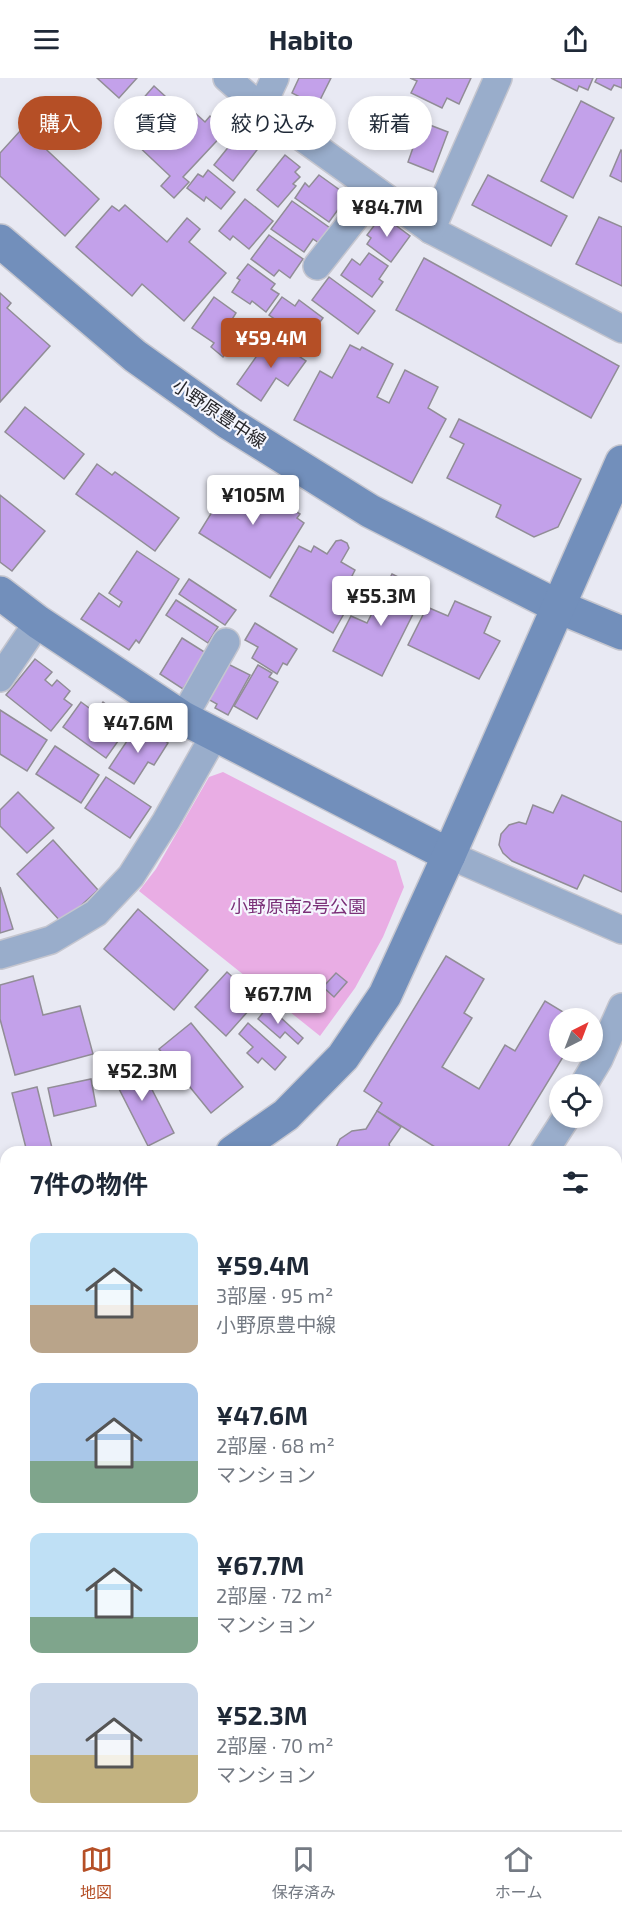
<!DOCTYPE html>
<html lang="ja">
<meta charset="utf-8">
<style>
:root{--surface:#fff;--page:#f6f6f7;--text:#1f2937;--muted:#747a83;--line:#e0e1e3;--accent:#b54f26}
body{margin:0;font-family:"Exo 2","Noto Sans JP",sans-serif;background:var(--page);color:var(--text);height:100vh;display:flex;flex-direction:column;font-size:22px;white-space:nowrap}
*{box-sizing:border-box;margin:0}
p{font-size:20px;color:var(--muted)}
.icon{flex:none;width:33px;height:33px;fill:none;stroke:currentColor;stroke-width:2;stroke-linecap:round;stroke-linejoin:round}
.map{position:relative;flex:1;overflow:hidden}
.side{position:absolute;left:0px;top:1068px;width:622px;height:684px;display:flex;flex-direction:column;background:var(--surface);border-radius:18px 18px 0 0;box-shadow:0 3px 9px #0003}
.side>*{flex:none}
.guide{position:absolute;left:18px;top:18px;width:586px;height:54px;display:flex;gap:12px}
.needle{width:39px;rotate:42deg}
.controls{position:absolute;left:549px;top:930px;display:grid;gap:12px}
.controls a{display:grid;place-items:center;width:54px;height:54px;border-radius:50%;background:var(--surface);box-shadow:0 3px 9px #0003;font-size:30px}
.price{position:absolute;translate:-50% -51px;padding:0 14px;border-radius:6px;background:#fff;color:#222;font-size:20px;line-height:39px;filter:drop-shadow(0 2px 3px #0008)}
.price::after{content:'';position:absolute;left:50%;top:36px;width:18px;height:14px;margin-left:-9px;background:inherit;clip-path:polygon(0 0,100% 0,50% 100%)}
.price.selected{background:var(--accent);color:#fff}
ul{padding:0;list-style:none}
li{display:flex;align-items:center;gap:18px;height:150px;padding:0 30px}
li span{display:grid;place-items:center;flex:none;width:168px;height:120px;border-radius:12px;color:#555}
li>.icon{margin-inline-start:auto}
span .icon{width:72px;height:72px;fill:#fffc;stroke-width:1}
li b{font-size:26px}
h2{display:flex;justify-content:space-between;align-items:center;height:72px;padding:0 30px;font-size:26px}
.pill{padding:0 21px;border-radius:27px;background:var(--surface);box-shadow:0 3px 9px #0003;font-size:21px;line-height:54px}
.pill.selected{background:var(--accent);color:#fff}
header{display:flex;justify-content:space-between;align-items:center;height:78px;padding:0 30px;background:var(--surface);font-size:27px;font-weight:700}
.tab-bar{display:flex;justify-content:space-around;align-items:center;height:84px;border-top:2px solid var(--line);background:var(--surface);font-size:16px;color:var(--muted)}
.tab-bar a{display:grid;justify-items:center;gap:3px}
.tab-bar .selected{color:var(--accent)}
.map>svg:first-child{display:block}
</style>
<header><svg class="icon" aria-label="menu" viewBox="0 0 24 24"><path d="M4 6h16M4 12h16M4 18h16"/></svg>Habito<svg class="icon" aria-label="share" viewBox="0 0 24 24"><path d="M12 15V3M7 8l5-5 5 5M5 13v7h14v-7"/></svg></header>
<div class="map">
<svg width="622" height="1752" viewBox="0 0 622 1752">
<rect width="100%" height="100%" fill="#e8e9f3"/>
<path fill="#e9ade4" d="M223 694 396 783 404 809 383 859 355 910 320 958 139 813 156 791 209 699Z"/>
<g fill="#c3a1ea" stroke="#918d96" stroke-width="1.5">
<path d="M97 0H137L119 20Z"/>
<path d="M299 0H331L317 28 292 15Z"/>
<path d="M410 0H471L459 26 447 20 442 30 411 15 417 3Z"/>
<path d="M551 0H593L588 12 579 8 577 13Z"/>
<path d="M597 0H622V10L614 7 611 12 595 4Z"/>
<path d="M154 8 188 39 193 33 205 44 210 38 216 44 230 28 241 37 183 99 189 104 174 120 161 108 170 98 118 49Z"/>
<path d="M581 23 614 40 573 120 541 103Z"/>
<path d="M30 42 41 52 34 60 99 121 65 158 0 98V75Z"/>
<path d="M422 44 448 54 433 94 408 84Z"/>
<path d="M254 48 267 59 233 103 214 87 230 67 236 71Z"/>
<path d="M621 72 622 73V104L610 98Z"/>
<path d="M285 77 300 89 295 94 300 99 293 106 296 108 278 129 257 112Z"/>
<path d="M208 92 235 114 221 131 206 119 204 123 187 110 198 96 203 99Z"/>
<path d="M319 97 348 118 329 144 295 120 305 105 309 109Z"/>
<path d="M488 97 567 138 551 168 472 127Z"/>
<path d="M245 121 273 143 249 171 233 158 230 162 219 153Z"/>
<path d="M292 123 330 150 319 165 313 161 304 174 271 151Z"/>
<path d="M125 127 167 164 187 140 200 151 189 164 226 195 184 243 142 206 132 218 76 169 112 128 119 133Z"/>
<path d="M382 137 410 158 391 184 367 166 371 160 367 157Z"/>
<path d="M599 139 622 149V208L576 186Z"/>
<path d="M269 157 303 181 290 200 279 192 274 198 251 181Z"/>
<path d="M369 175 388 188 379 201 383 204 372 219 341 197 352 181 360 187Z"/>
<path d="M424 180 619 288 591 340 396 232Z"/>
<path d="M248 186 275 206 271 211 279 216 266 234 252 223 250 226 232 214 240 202 237 200Z"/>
<path d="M329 199 375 233 358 256 312 222Z"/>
<path d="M0 215 11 225 7 230 50 268 0 324Z"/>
<path d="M214 219 236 235 231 243 243 252 223 279 211 269 214 265 192 250Z"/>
<path d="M282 219 295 228 299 222 323 240 306 263 269 237Z"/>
<path d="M270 259 306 283 288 308 276 300 261 323 237 306Z"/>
<path d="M350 267 360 272 362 269 393 286 377 319 389 325 405 292 438 309 428 330 446 341 412 405 294 342 320 293 332 300Z"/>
<path d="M25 329 84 376 64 401 5 354Z"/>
<path d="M459 341 581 401 558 449 534 459 496 439 501 427 447 400 464 366 450 359Z"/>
<path d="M97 386 112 397 115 394 179 440 155 473 76 416Z"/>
<path d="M233 400 241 405 243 401 300 436 297 440 304 445 270 500 199 455Z"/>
<path d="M0 417 45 453 12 493 0 484Z"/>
<path d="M341 462 347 465 349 470 341 484 355 492 352 498 362 504 333 555 270 518 299 468 311 474 314 468 327 476 336 463Z"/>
<path d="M137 473 179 501 139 565 136 562 129 572 81 541 99 515 119 529 122 524 109 515Z"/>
<path d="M392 496 425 512 382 598 333 573 351 538 367 545Z"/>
<path d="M189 501 236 532 225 547 179 516Z"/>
<path d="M176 522 218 549 208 565 166 537Z"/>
<path d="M455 523 491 539 484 555 500 563 479 601 408 567 427 529 448 538Z"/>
<path d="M255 545 297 571 287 587 283 585 277 596 252 580 258 569 245 562Z"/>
<path d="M182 560 206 575 183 611 160 596Z"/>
<path d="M35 581 52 594 45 602 52 608 57 602 70 613 64 621 72 627 51 653 6 617Z"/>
<path d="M226 585 250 597 228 637 215 630 217 626 206 620Z"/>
<path d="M258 587 272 595 269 599 278 604 257 641 234 628Z"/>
<path d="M81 624 96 635 103 624 131 645 106 680 63 649Z"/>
<path d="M0 632 47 662 27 693 0 676Z"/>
<path d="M139 645 168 665 154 687 148 684 134 706 109 690Z"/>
<path d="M55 668 99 697 81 725 36 696Z"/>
<path d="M106 699 151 729 130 760 85 730Z"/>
<path d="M18 714 54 750 27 775 0 748V732Z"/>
<path d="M562 717 622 744V814L584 797 577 811 512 783 503 775 499 767 501 756 509 747 519 744 526 746 533 727 553 735Z"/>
<path d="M53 762 98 812 62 845 17 796Z"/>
<path d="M0 809 13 851 0 855Z"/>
<path d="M138 831 208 892 174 932 104 871Z"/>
<path d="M446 878 484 901 464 935 472 940 442 989 479 1011 505 967 515 973 545 923 573 940H560V974H566L505 1074H443L377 1033 382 1025 364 1013Z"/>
<path d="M227 894 258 922 226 958 195 929Z"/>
<path d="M336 895 347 904 334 919 323 909Z"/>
<path d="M33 898 43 937 80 928 93 976 15 997 0 941V907Z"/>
<path d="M268 928 303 960 298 966 285 954 280 960 258 941Z"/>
<path d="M191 945 243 1009 211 1035 159 971Z"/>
<path d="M248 945 286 979 275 992 262 980 258 985 247 975 253 969 239 956Z"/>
<path d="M136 980 174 1055 148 1068 110 993Z"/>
<path d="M91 1001 96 1028 54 1038 48 1010Z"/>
<path d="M37 1009 53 1074H27L12 1015Z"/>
<path d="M377 1033 401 1049 389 1066 391 1074H334L340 1061 352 1053 366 1051Z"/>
<path d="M622 1332V1364L616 1359V1338Z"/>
<path d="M616 1381 622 1386V1418L616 1425Z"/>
<path d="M622 1488V1526L616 1521V1494Z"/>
<path d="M616 1550 622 1555V1591L616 1598Z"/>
<path d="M622 1691V1752H584L577 1746H616V1698Z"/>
<path d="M6 1708V1746H45L50 1752H0V1713Z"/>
<path d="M68 1746H109L104 1752H75Z"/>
<path d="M125 1746H170L172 1747 168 1752H120Z"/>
<path d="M283 1746H338L339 1747 335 1752H279Z"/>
<path d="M366 1746H415L410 1752H373Z"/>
<path d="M426 1746H469L464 1752H421Z"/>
</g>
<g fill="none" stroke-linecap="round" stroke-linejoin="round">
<defs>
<g id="street">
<path d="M227 0 261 30 431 152 622 251"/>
<path d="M261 30 275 0"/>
<path d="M431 152 498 0"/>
<path d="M317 188 376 113"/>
<path d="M0 600 38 544"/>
<path d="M183 640 226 564"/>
<path d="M449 777 622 852"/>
<path d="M0 877 51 862 96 835 131 798 166 743 214 658"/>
<path d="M584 1006 599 981 622 929"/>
<path d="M544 1074 566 1040"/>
<path d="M616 1317 622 1311"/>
<path d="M0 1372 6 1370"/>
<path d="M616 1468 622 1462"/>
<path d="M0 1598 6 1596"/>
<path d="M210 1746 217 1752"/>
<path d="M498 1746 501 1748 498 1752"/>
</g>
<g id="secondary">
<path d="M0 163 135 278 229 345 370 433 559 529 622 555"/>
<path d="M0 515 38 544 183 640 449 777"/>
<path d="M233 1074 286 1037 343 979 385 917 449 777 622 384"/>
<path d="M0 1151 6 1149"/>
</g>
</defs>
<use href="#street" stroke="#c5c6cf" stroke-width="30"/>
<use href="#secondary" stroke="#c5c6cf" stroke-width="36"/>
<use href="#street" stroke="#99adcb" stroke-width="27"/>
<use href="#secondary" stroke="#728fbb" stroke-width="33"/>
</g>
<g text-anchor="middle" stroke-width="4.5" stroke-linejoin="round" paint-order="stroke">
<g font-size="18" fill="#26262a" stroke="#f5f6fe">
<text transform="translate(219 336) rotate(34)" y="6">小野原豊中線</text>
</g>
<g font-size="18" fill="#7b3078" stroke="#f5f6fe">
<text x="298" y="835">小野原南2号公園</text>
</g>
</g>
</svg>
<div class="controls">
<a><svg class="needle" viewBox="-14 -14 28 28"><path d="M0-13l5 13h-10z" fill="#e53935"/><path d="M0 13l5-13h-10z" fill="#747a83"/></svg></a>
<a><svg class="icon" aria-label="locate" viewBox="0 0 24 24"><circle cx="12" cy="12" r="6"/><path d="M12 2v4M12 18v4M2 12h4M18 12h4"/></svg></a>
</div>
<b class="price" style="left:387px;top:160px">¥84.7M</b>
<b class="price selected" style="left:271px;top:291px">¥59.4M</b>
<b class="price" style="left:253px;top:448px">¥105M</b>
<b class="price" style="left:381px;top:549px">¥55.3M</b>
<b class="price" style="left:138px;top:676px">¥47.6M</b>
<b class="price" style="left:278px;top:947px">¥67.7M</b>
<b class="price" style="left:142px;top:1024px">¥52.3M</b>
<div class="guide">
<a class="pill selected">購入</a>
<a class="pill">賃貸</a>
<a class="pill">絞り込み</a>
<a class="pill">新着</a>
</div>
<section class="side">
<h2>7件の物件<svg class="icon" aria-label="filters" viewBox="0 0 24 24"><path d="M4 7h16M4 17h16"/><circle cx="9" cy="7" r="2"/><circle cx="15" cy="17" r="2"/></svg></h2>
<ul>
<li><span style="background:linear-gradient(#bfe0f5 60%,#b9a48a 0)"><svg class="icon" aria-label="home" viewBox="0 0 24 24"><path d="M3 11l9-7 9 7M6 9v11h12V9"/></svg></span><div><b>¥59.4M</b><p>3部屋 · 95 m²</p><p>小野原豊中線</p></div></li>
<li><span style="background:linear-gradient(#a9c7e8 65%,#7fa58c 0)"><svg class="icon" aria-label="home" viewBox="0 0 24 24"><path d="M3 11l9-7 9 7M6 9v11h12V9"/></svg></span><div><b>¥47.6M</b><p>2部屋 · 68 m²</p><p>マンション</p></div></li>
<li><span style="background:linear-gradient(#bfe0f5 70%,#7fa58c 0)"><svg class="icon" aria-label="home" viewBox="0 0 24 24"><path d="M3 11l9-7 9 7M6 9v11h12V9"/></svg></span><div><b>¥67.7M</b><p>2部屋 · 72 m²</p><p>マンション</p></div></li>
<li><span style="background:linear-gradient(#c9d6e8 60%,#c2b280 0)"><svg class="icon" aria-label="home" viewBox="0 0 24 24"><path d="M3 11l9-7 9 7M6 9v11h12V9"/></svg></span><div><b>¥52.3M</b><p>2部屋 · 70 m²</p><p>マンション</p></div></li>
</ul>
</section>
</div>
<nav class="tab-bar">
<a class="selected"><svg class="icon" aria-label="map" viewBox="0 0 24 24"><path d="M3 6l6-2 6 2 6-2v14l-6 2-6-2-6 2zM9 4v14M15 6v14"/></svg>地図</a>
<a><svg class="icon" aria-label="saved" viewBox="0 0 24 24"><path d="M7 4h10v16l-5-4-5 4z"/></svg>保存済み</a>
<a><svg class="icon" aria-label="home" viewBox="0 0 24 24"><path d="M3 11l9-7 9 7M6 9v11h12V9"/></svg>ホーム</a>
</nav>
